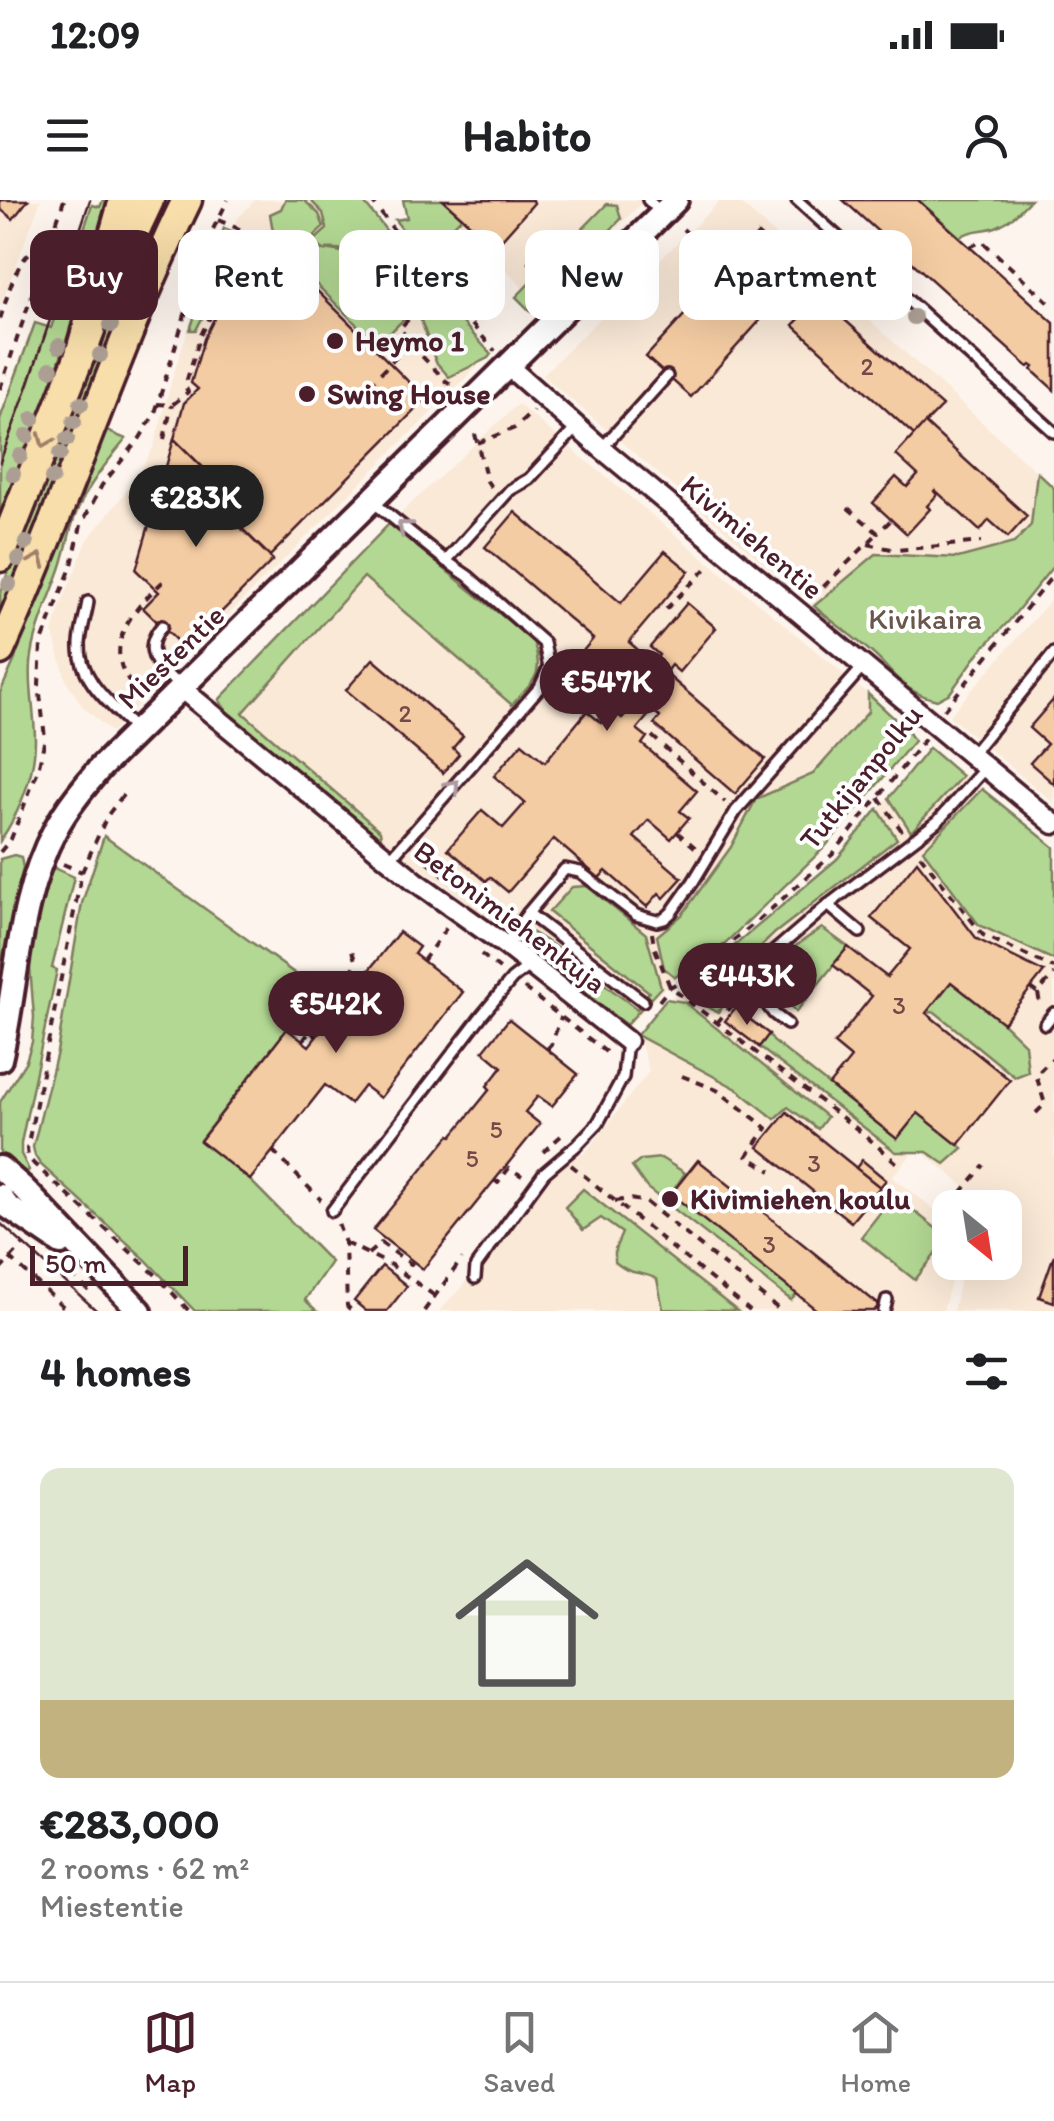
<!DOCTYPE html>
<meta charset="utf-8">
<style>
:root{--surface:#fff;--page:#f6f6f6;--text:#202124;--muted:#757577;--line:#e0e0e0;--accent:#4a1f2b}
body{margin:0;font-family:Itim,sans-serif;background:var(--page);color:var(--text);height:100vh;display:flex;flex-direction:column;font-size:38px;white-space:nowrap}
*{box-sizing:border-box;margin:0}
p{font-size:32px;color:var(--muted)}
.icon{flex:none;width:55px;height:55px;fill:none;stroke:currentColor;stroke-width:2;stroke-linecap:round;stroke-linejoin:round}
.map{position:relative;height:1111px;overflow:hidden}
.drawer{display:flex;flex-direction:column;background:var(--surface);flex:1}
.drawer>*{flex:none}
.banner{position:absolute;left:30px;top:30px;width:995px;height:90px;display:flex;gap:20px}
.needle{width:65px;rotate:150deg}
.controls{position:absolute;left:932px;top:990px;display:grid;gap:20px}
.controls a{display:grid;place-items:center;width:90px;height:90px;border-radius:20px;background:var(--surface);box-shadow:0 10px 40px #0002;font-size:50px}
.scale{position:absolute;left:30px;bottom:25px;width:158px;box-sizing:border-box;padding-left:10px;border:5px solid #4a1f2b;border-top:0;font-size:28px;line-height:35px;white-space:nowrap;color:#4a1f2b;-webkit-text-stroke:8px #fff;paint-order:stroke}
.price{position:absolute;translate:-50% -85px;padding:0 22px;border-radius:35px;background:var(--accent);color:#fff;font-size:32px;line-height:65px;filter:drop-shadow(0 2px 5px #0008)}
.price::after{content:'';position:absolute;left:50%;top:60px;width:30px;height:22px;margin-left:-15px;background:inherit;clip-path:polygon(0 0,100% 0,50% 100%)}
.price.current{background:#222;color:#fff}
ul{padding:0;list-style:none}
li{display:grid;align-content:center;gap:20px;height:530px;padding:0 40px}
li span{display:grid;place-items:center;height:310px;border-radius:20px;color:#555}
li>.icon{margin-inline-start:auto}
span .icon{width:180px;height:180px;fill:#fffc;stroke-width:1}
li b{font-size:42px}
h2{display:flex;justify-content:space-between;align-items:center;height:120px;padding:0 40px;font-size:42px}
.chip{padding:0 35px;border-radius:20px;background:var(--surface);box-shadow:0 10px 40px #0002;font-size:35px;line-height:90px}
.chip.current{background:var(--accent);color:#fff}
.status{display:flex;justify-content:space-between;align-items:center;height:70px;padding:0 50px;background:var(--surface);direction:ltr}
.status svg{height:28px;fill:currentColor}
header{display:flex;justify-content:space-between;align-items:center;height:130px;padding:0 40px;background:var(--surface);font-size:45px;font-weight:800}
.menu{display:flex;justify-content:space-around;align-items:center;height:140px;border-top:2px solid var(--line);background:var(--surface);font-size:28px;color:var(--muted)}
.menu a{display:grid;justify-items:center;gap:5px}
.menu .current{color:var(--accent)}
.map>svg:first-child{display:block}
</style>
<div class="status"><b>12:09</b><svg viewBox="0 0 49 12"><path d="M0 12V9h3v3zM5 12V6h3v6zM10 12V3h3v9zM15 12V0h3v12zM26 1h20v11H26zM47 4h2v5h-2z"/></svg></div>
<header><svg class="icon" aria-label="menu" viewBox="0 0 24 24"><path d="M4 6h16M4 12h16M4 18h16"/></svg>Habito<svg class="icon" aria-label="person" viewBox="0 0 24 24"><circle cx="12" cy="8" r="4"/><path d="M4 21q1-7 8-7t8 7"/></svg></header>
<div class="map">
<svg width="1054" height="1111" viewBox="0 0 1054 1111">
<rect width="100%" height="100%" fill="#fdf5ed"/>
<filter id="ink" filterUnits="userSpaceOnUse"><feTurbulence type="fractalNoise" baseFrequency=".01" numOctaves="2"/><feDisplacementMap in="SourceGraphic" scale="20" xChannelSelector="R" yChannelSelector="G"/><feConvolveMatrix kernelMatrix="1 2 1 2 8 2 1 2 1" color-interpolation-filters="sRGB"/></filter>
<g filter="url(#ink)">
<g fill="#fae9d7">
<path d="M0 0H41L0 107Z"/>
<path d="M255 0H351L400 64 483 161 111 532 82 506 66 480 53 434 59 410 88 339 137 278 154 246 174 172 202 86 237 19Z"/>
<path d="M436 0H645L539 104Z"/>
<path d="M721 0H737L1037 272 1031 325 1014 343 959 358 876 354 814 406 542 175Z"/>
<path d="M518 204 868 494V511L813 574 756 600 731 647 682 715 657 736 664 768 675 777 624 831 444 684 390 646 233 520 219 500 389 324Z"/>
<path d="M1054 396V603L949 516Z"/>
<path d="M929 548 1054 650V1111H953L964 1063 1005 1062V1008L976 1007 978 997 917 948 892 977 950 1021V1062L956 1063 943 1111H439L465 1083 544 973 586 952 649 871 639 838 684 783 733 747 837 659Z"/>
</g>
<g fill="#b3d893" stroke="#7e7c5f" stroke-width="2.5">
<path d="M103 0H114L38 224 0 321V219L35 123 51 128 92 5 100 7Z"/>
<path d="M158 0H174L0 421V395L9 369 134 51Z"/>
<path d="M285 0H304L319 14 324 27C316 34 310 39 315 49L324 50 317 45 316 39 327 29 323 13 310 0H362L429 84 428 94 412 111 411 102 395 106 380 102 376 93C415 63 349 47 326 49L357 55 381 68 385 80 374 90 372 98C382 113 394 105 408 107L411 112 381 142 378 140 375 143 275 43 270 14 281 9Z"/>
<path d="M403 0H443L462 17 441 39 469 84 485 101 476 107H468L426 61 395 20 407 18Z"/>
<path d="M918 0H1030C1020 10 1011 21 998 26 985 32 973 28 960 37Z"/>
<path d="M607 4 617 5 621 19 531 112 516 97Z"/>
<path d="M224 28 241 35 242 40 196 130H190Z"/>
<path d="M434 99 443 101 491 154 488 158 449 177 436 162 419 115Z"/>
<path d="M104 230 126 239C107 262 86 287 75 316 68 335 66 355 58 375 48 403 34 432 31 463 29 489 35 514 35 540 35 574 19 614 0 641V493L15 459 26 420Z"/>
<path d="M1037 272 1054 288V365L1009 421 980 451 950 493 937 500C900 491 897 475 872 453 853 436 832 422 814 406L876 354 958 358 1014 343 1031 325Z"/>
<path d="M389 324 533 441C545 476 534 480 512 505L364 377 243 513 380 631 381 637 374 634 233 520 219 500Z"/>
<path d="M868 494 908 531 914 541 825 647 712 756 675 777 664 768 657 736 682 715 731 647 756 599 813 574 868 512Z"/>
<path d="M929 548 962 576 911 632 889 598Z"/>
<path d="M982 589 1054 647V760L979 725 923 650Z"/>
<path d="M878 609 897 639 775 733 750 757 738 790 718 812C705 807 688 796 684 783L733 747 837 659Z"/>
<path d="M104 636 308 783 287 829 200 940 250 980 331 1062 305 1100 317 1111H195L146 1060 40 964 35 956 33 947 57 852 82 703Z"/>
<path d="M14 655 21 657 23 668 0 767V659Z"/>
<path d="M52 667 74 677 52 768 57 770 21 943V954L29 970 25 975 0 953V902L26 861 32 842 34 817 30 767 31 742Z"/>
<path d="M587 686 646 734 661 787 626 825 527 747 526 737 531 732 554 746 637 809 649 792 549 712 572 687Z"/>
<path d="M822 728 848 747 796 812C791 806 783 801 779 794 759 764 802 742 822 728Z"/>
<path d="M951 782 1003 823 1025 844 1028 872 1015 877 935 812 926 813Z"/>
<path d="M666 799 684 802 827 917 818 929 788 907 775 919 737 889 637 835Z"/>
<path d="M769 834 773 841 897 939 918 913 963 948 945 964 927 952H896L759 847Z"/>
<path d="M661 958 685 973 671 994 797 1094 791 1100 647 988 632 967 641 960Z"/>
<path d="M583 989 737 1111 663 1109 657 1079C639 1070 633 1077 615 1062V1049L622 1033 601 1018 583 1030 565 1007Z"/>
<path d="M894 995 948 1038 915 1080 861 1037Z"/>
</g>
<g fill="#f4cca3" stroke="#4a1f2b" stroke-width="2.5">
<path d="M0 0H28L13 19 0 9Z"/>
<path d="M443 0H533L534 3 501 40H488Z"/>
<path d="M843 0H918L1054 123V190L1032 170 1034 167 1031 165 1029 167 1026 165Z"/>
<path d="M555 34 565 43 538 71 528 62Z"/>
<path d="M758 34 802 74 691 197 646 157Z"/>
<path d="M266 40 426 199 270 356 242 329 254 318 174 239 184 203 198 189 191 183 204 139 245 57 247 60Z"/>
<path d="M820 98 942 206 914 235 793 125Z"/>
<path d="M925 223 1027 316 1008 337 989 320 980 331 935 290 934 291 937 295 927 306 930 309 907 334 873 303 896 277 907 287 918 275 896 255Z"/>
<path d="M174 239 254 318 242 329 273 360 185 449 143 408 159 392 136 370Z"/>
<path d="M515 312 621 403 665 351 689 371 629 442 653 463 659 455 650 447 687 403 716 428 679 472 671 465 665 473 765 559 735 594 654 524 660 517 653 510 637 529 647 537 642 544 697 591 680 611 689 618 671 639 649 620 634 637 682 678 664 698 659 693 647 707 606 671 599 678 554 639 508 692 490 677 486 681 448 649 482 610 503 628 525 603 494 576 522 543 545 562 587 511 601 523 612 510 622 518 633 506 577 458 593 439 485 347Z"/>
<path d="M373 459 463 536 453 548 459 554 443 573 346 490Z"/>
<path d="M1054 499V584L1030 563 1047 544 1029 528Z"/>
<path d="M917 661 977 739 1044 772 1003 823 951 782 926 813 1010 880 958 945 918 913 897 939 829 885 851 858 834 844 872 796 833 765 848 747 887 777 910 749 871 718Z"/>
<path d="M399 732 419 747 414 754 463 792 380 898 364 886 350 904 325 885 250 980 200 941 287 829 309 846Z"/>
<path d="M735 808 769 834 759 847 725 821Z"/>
<path d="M509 819 578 874 552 906 538 896 525 912 540 924 423 1069 373 1030 450 935 452 936 490 889 487 886 502 867 483 851Z"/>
<path d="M787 912 880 987 851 1022 758 947Z"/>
<path d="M698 960 879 1105 874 1111H818L671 994Z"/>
<path d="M862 960 886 980 880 987 856 968Z"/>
<path d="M1054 1055V1102L1039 1097Z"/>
<path d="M382 1066 407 1086 387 1111H366L354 1101Z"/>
</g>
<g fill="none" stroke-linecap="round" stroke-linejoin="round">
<defs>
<g id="lane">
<path d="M648 0 661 12"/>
<path d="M797 0 1054 232"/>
<path d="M602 248 667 176"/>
<path d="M373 302 446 361 468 376 544 443 549 467 540 487 389 660"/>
<path d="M446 361 510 290 529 279 577 227"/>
<path d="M88 402C86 415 81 429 80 443 78 480 112 505 136 530"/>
<path d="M162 426C139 453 161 468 180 487"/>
<path d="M971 555 1054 453"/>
<path d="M828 705 860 732"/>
<path d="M528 713 565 669 580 672 636 715 657 721 664 719 671 713 693 682 736 611 863 467"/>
<path d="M505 745 528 713 643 801"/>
<path d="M787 824 774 814 759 794 758 779 763 761 828 705 938 621 986 567"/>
<path d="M1045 824 1054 813"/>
<path d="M332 1011 482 815 512 779 530 765"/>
<path d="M475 1078 476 1066 544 973 577 945 598 923 623 877 627 841"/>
<path d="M884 1111 887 1100"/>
</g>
<g id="street">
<path d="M509 167 601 248 1054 624"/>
<path d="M182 489 415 681 505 745 627 841"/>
</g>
<g id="secondary">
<path d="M0 859C18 783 17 701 55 630 67 607 84 587 101 567L676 0"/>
<path d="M0 968 23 988 140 1111"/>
<path d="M0 996 7 1006 61 1043"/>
</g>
<g id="primary">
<path d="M113 77 149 0"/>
<path d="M0 357 90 130"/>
<path d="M0 450C67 302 116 146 187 0"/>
</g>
<path id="highway" d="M82 151 125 0"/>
</defs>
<use href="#lane" stroke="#4a1f2b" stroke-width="16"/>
<use href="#street" stroke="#4a1f2b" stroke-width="25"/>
<use href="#secondary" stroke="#4a1f2b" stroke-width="30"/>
<use href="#primary" stroke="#4a1f2b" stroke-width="35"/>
<use href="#highway" stroke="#4a1f2b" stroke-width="38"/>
<g stroke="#4a1f2b" stroke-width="4" stroke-dasharray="8 8" stroke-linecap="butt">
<path d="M371 0 422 67 495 151"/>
<path d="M218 20 244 31 249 37 231 72"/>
<path d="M683 29 725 71"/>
<path d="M970 47 982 41 1054 107"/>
<path d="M0 119C9 93 15 57 42 44L45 22"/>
<path d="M411 145 448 183 455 185"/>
<path d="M0 189 64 0"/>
<path d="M358 196 410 143 400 128 440 87"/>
<path d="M157 204 172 205 188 192 185 186 200 137 217 103"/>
<path d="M475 234 487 281 491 287"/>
<path d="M164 239 172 205"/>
<path d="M478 243 515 228 533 211"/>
<path d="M848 308 878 333 891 320"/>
<path d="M868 344 896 350 981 342"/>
<path d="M812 398 878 333"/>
<path d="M666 409 711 364"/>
<path d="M561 478 607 517"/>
<path d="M142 496C94 452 131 410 168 377"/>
<path d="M944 510 1054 374"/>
<path d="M652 536 725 602"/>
<path d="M123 595 107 616 82 672 27 949 28 957 34 964 157 1076 189 1111"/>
<path d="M879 598 902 631"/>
<path d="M677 632 697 649"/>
<path d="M415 650 446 677"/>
<path d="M0 652 11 639 38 570 45 538 39 485 41 444 72 365 81 325 102 285 140 238 155 213 208 39 228 0"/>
<path d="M920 655 983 735 1054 768"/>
<path d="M63 664 82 672"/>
<path d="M652 733 654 746 670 787 861 932 898 964"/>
<path d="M481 754 501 770"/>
<path d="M423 761 447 727"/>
<path d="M524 788 611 856"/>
<path d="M1031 788 1038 793 1054 774"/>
<path d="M1038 793 1040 804"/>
<path d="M659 801 670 787 688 777 760 719 833 654 925 539"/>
<path d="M717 823 742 792"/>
<path d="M317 837 310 831 342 791 356 763 351 748"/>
<path d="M303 841 310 831"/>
<path d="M547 849 551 845 561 817"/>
<path d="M682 876 717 890 767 928 747 956 771 971"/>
<path d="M1036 913 1045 904 1036 875 1054 857"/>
<path d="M273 951 321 1000"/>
<path d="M543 952 562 935"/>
<path d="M571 965 750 1111"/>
<path d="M494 980 498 983 509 968 522 976"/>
<path d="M961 993 984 965"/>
<path d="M615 1001 630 999 646 1002 781 1111"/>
<path d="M338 1024 345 1043 347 1106 352 1111"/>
<path d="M345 1043 391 1065 435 1096"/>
<path d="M368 1054 381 1043 411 1064 413 1062"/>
<path d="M10 1058 68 1111"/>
<path d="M59 1064 89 1091"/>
<path d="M0 1070 23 1045"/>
<path d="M424 1111 462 1059"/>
<path d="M816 1111 817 1110"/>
</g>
<use href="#lane" stroke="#fff" stroke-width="9"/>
<use href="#street" stroke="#fff" stroke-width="18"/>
<use href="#secondary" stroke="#fff" stroke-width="22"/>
<use href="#primary" stroke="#f8deab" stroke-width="28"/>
<use href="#highway" stroke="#f8deab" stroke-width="30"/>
<g stroke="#4a1f2b" stroke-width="2.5">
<path d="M0 262 29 183 90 0"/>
<path d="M0 1023 97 1111"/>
</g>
</g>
<g fill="#ac9e93">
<circle cx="84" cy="68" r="8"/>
<circle cx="131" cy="79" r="8"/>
<circle cx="78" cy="86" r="8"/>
<circle cx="72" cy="105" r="8"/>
<circle cx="120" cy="105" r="8"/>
<circle cx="914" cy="117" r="8"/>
<circle cx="111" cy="125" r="8"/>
<circle cx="59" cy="146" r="8"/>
<circle cx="100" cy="155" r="8"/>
<circle cx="51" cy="169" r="8"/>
<circle cx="81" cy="204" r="8"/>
<circle cx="33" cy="219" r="8"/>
<circle cx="74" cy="222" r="8"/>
<circle cx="27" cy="236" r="8"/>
<circle cx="67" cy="239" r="8"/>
<circle cx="60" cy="254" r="8"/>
<circle cx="20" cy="256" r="8"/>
<circle cx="13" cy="274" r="8"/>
<circle cx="52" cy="278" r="8"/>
<circle cx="26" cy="343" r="8"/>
<circle cx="18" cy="359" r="8"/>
<circle cx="9" cy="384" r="8"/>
</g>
<defs><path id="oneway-chevron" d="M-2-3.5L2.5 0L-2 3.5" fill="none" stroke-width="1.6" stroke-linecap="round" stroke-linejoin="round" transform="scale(2.5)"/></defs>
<g stroke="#a17e6b">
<use href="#oneway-chevron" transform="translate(45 241) rotate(112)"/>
<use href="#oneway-chevron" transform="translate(38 360) rotate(-68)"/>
</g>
<g stroke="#ae9aa0">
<use href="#oneway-chevron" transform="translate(404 327) rotate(-141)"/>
<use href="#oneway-chevron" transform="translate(453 586) rotate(-49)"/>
</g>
</g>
<g fill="#4a1f2b" stroke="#fff" stroke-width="4">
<circle cx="335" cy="141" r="10"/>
<circle cx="307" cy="194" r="10"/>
<circle cx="670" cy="999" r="10"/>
</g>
<g text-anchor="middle" stroke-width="8" stroke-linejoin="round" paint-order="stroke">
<g font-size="25" fill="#744a49">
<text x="867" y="175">2</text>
<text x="405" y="522">2</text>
<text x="899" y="814">3</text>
<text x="496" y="938">5</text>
<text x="472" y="967">5</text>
<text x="814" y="972">3</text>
<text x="769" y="1053">3</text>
</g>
<g font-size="30" font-weight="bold" fill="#4a1f2b" stroke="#fff" text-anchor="start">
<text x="355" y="151">Heymo 1</text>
<text x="327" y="204">Swing House</text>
<text x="690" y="1009">Kivimiehen koulu</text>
</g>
<g font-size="30" fill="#4a1f2b" stroke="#fff">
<text transform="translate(752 337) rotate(40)" y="10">Kivimiehentie</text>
<text transform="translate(171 457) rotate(-44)" y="10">Miestentie</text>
<text transform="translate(861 577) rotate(-51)" y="10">Tutkijanpolku</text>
<text transform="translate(510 717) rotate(37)" y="10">Betonimiehenkuja</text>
</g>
<g font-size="30" fill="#6a564a" stroke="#fff">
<text x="925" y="429">Kivikaira</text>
</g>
</g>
</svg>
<div class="controls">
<a><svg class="needle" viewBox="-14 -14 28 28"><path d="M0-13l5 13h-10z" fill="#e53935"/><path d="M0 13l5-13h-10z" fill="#757577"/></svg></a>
</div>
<div class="scale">50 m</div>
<b class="price current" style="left:196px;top:350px">€283K</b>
<b class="price" style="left:607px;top:534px">€547K</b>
<b class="price" style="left:747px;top:828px">€443K</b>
<b class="price" style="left:336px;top:856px">€542K</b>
<div class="banner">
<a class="chip current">Buy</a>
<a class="chip">Rent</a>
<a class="chip">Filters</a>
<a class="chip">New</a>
<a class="chip">Apartment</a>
</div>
</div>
<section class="drawer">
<h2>4 homes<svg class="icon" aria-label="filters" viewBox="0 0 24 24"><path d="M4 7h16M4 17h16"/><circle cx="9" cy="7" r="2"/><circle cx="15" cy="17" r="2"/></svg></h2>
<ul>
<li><span style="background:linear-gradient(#dfe7d0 75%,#c2b280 0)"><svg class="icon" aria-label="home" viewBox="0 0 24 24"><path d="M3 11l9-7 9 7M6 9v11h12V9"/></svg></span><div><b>€283,000</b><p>2 rooms · 62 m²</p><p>Miestentie</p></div></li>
</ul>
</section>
<nav class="menu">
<a class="current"><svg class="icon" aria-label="map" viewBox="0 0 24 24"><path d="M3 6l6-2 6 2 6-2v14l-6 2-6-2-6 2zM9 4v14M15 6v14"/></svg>Map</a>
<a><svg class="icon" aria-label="saved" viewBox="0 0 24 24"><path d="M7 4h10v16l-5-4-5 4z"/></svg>Saved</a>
<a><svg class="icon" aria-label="home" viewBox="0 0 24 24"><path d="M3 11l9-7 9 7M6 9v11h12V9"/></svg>Home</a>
</nav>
